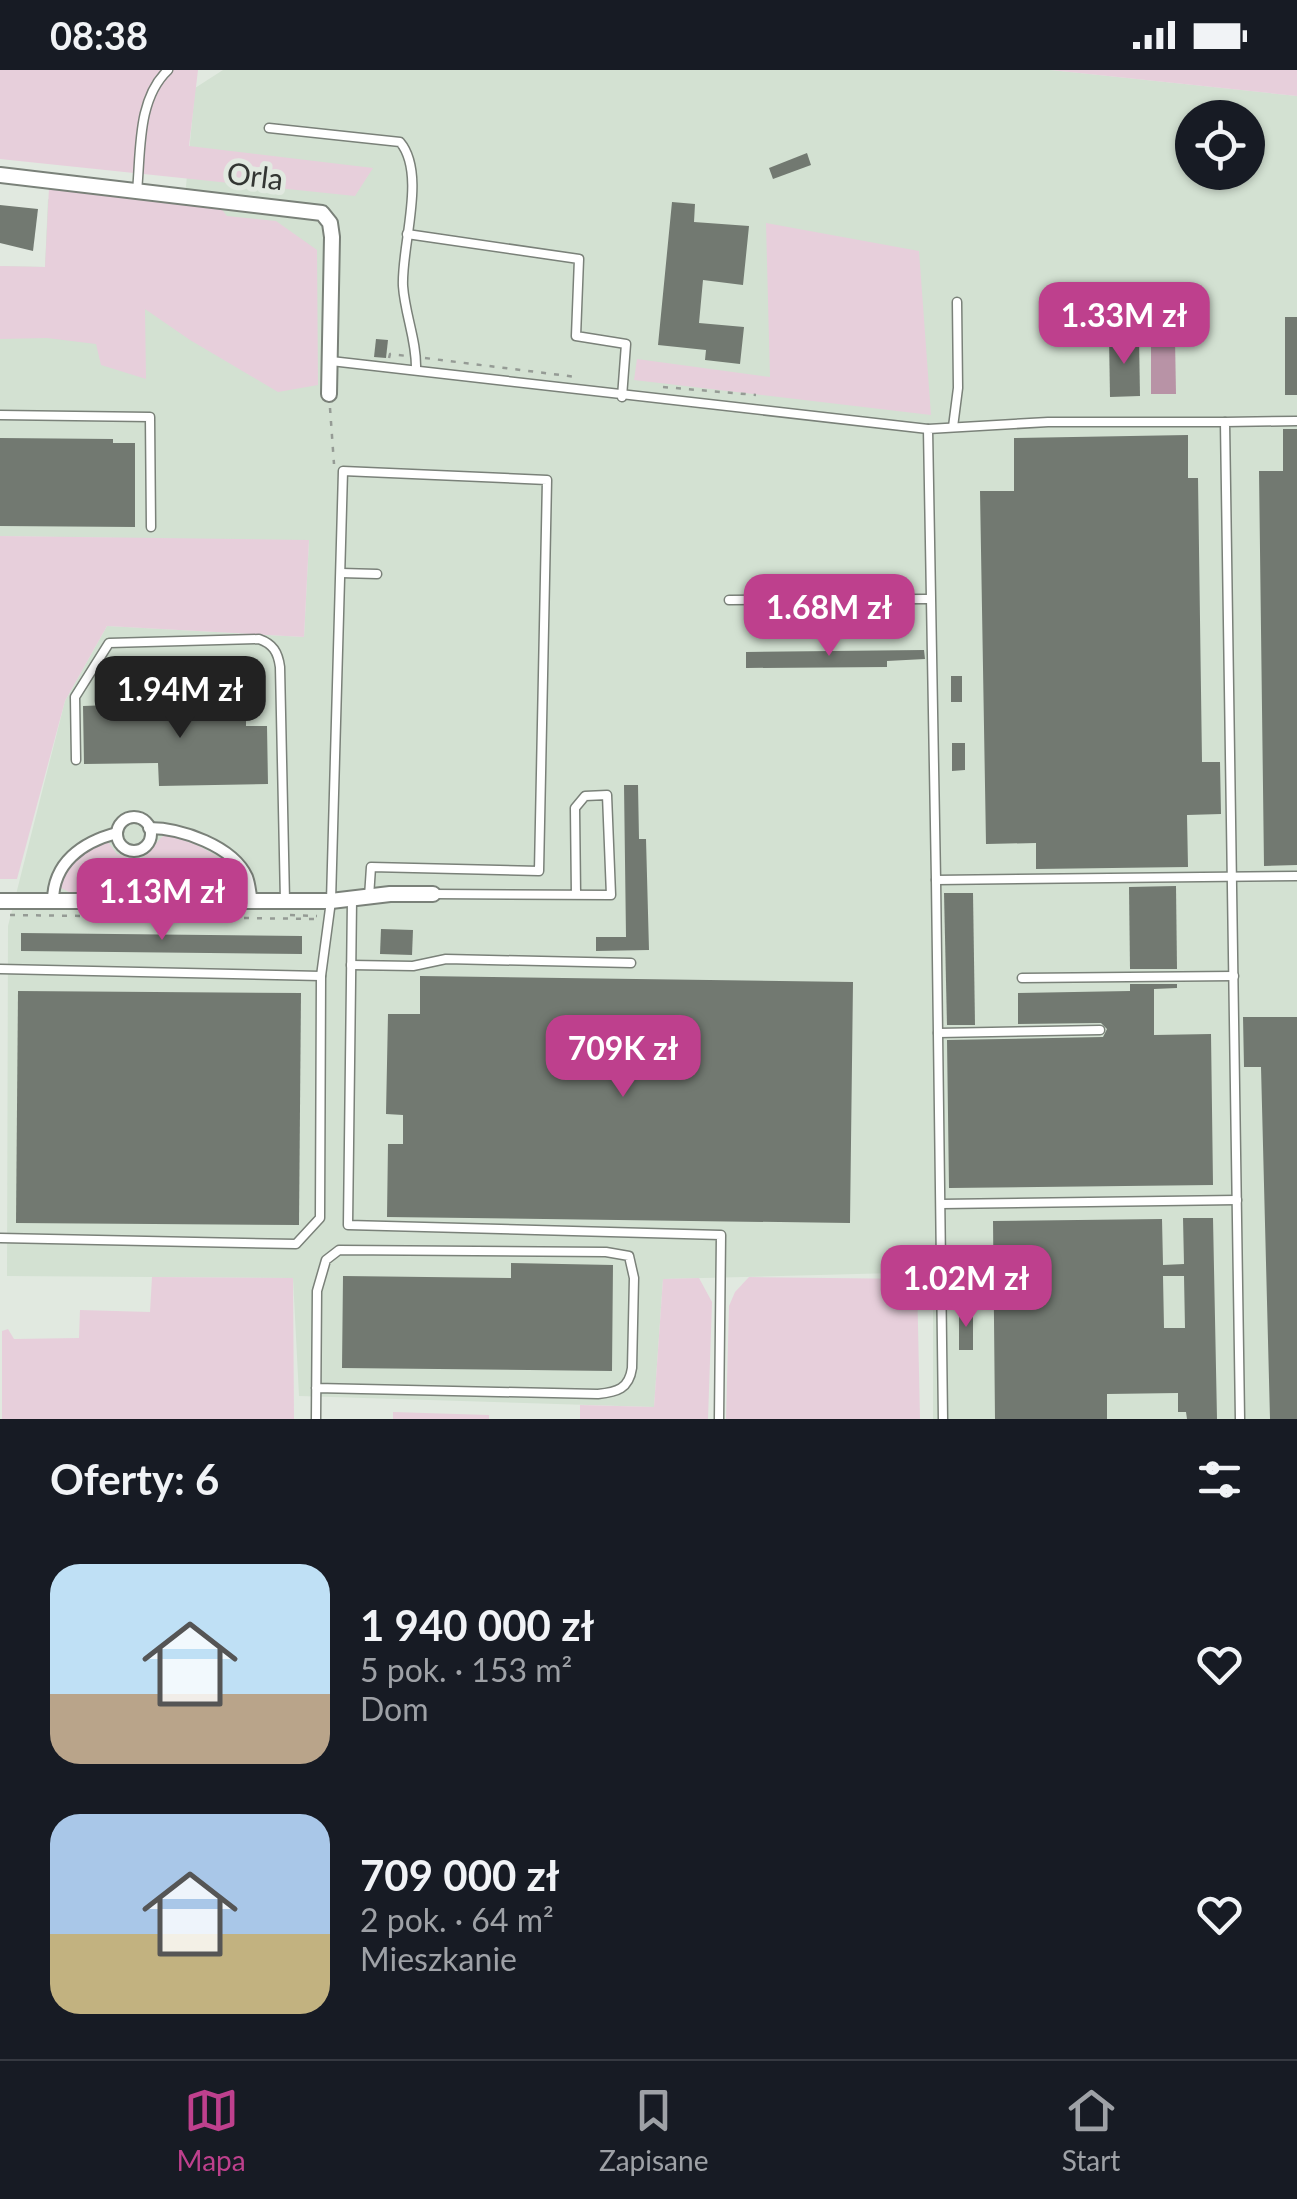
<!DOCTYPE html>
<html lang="pl">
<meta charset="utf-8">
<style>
:root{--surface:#171b24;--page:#242831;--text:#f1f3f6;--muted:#9ea1a6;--line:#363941;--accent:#be408d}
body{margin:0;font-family:Lato,sans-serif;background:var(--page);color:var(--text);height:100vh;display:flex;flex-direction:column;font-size:38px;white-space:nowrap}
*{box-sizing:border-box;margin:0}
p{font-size:32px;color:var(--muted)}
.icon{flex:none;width:55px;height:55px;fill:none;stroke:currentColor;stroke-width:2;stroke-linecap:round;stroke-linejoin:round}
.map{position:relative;height:1349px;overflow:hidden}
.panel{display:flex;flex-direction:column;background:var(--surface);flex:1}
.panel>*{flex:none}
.tools{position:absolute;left:1175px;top:30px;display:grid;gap:20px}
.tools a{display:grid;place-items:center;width:90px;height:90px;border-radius:50%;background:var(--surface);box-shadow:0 2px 8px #0004;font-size:50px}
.price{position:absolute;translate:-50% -85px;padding:0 22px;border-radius:20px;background:var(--accent);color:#fff;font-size:32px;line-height:65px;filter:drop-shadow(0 2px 5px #0008)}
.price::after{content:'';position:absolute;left:50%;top:60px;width:30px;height:22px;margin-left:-15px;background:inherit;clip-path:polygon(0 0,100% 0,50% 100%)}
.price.active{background:#222;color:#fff}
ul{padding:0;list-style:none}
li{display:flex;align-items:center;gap:30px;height:250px;padding:0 50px}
li span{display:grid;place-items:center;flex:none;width:280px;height:200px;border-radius:30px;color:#555}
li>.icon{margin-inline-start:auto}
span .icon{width:120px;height:120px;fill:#fffc;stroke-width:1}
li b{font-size:42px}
h2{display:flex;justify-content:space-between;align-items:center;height:120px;padding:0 50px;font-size:42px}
.status{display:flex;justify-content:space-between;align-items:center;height:70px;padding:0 50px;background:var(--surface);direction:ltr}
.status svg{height:28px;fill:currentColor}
.menu{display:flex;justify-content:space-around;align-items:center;height:140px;border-top:2px solid var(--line);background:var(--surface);font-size:28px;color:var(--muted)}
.menu a{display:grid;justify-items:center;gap:5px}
.menu .active{color:var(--accent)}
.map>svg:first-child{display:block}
</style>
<div class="status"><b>08:38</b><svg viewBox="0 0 49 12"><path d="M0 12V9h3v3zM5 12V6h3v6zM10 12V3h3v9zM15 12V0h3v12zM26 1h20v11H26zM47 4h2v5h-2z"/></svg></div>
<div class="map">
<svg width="1297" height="1349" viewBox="0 0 1297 1349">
<rect width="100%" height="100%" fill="#e1e9e0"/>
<path fill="#d3e1d2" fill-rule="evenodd" d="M223 0H1051L1297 26V1349H933V1202L663 1209 654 1337 299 1326 293 1208 7 1206 8 856 65 631 107 556 304 567 309 471 0 466V196L45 197 48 129 183 149 195 18ZM1192 48H1248V102H1192Z"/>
<g fill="#e7cfdb">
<path d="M0 0H198L189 76 373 98 355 126 0 89Z"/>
<path d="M1051 0H1297V26Z"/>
<path d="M49 118 218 135 227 146 276 151 317 180 318 315 278 322 190 270 145 239 146 309 101 295 96 274 47 268 0 269V196L45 197Z"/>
<path d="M766 153 919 181 931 345 634 310 637 289 770 307Z"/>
<path d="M0 466 309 470 304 567 107 556 65 631 17 809H0Z"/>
<path d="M166 765C195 772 226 786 243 812L241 820 231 825 69 822 61 818 60 812C70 791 87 779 108 772L117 784 135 790C155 786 153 770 166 765Z"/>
<path d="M152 1207 293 1208 294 1349H2V1261L8 1259 14 1269 79 1268 80 1240 150 1242Z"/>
<path d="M749 1207 917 1209 920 1349H726L729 1236 735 1222Z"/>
<path d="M699 1208 712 1232 708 1349H580V1335L654 1337 663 1209Z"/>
<path d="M393 1342 489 1345V1349H393Z"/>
</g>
<path fill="#b893a6" d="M1151 269H1175L1176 324H1151Z"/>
<g fill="#727971" fill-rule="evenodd">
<path d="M807 83 811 95 773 109 769 98Z"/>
<path d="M672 132 695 134 694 152 749 156 743 215 703 210 699 253 744 257 740 294 705 290 706 280 658 275Z"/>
<path d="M0 135 38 139 33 181 0 173Z"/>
<rect x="1285" y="247" width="12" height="78"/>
<path d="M1109 267H1139L1140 326 1110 327Z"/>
<path d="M376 269 388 270 386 288 374 287Z"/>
<path d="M1283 359H1297V795L1264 796 1259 401H1283Z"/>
<path d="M1188 365V408H1198L1202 692H1220L1221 744 1187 745 1188 797 1036 799V773L986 774 980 421H1014V368Z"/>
<path d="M0 368 113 369V373H135V457L0 456Z"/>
<path d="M924 580 925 589 887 591V597L746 598V582Z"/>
<rect x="951" y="606" width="11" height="26"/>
<path d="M246 630V656H267L268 714 159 716 158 693 84 694 83 636Z"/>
<path d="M952 673H965V700L952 701Z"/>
<path d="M624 715H638L639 769H646L649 880 596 881V867H626Z"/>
<path d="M1176 816 1177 899H1130L1129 817Z"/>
<path d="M944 823H973L975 955H947Z"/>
<path d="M381 859 413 860 412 885 380 884Z"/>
<path d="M21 863 302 866V884L21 881Z"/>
<path d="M420 906 853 912 850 1153 387 1147 388 1074H403V1045L386 1044 388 944H420Z"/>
<path d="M1130 914H1177V918L1154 919V965L1211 964 1213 1115 949 1118 947 970 1103 967 1107 959 1101 953 1018 954V923L1130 921Z"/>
<path d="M18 921 301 923 299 1155 16 1153Z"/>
<path d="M1243 947H1297V1349H1270L1261 997H1244Z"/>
<path d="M1183 1148H1213L1217 1349H1187L1186 1342H1178V1323L1107 1324V1349H995L993 1151 1162 1149 1163 1195 1184 1194ZM1163 1206H1184L1185 1258H1164Z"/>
<path d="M511 1193 613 1195 612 1301 342 1298 343 1206 511 1208Z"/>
<rect x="959" y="1241" width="14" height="39"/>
</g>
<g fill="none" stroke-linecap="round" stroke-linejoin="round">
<defs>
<g id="service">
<path d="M269 58 400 72C427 104 401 176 403 216 405 245 417 271 416 300"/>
<path d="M137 121C141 81 137 29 168 0"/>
<path d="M407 164 579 189 576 266 626 274 622 327"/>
<path d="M331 291 928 359"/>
<path d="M0 345 150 347 151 457"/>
<path d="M1225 352H1048L928 359 936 810 1297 806"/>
<path d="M953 357 958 318 957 232"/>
<path d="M341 503 377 504"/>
<path d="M729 530 930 529"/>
<path d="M76 690 75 627 109 573 259 569C273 574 278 582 280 597L285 831"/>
<path d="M936 810 943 1349"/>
<path d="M433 824 611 825 607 725 585 726 575 738 576 825"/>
<path d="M352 830 348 1155 721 1165 719 1349"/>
<path d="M351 895 413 896 446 889 631 893"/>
<path d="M0 899 321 906"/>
<path d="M1022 908 1234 906"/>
<path d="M938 963 1100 960"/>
<path d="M941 1134 1237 1130"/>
<path d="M0 1168 296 1174 320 1148 321 906 331 831 343 401 547 410 539 801 371 797 369 827"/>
<path d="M316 1349 317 1221 326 1190 339 1180 606 1182 629 1186 634 1208 632 1298C629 1319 617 1322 598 1324L316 1318"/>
<path d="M1240 1349 1225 352 1297 351"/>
</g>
<g id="pedestrian">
<circle cx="134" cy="764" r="17"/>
<path d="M149 758C181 758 233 776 247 807 250 815 250 823 252 831"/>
<path d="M53 831C53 793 82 772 117 763"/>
</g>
<g id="minor">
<path d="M0 105 322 143 330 153 332 167 329 324"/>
<path d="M0 831H331L390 824H433"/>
</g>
</defs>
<use href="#service" stroke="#7a8179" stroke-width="11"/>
<use href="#pedestrian" stroke="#7a8179" stroke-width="14"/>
<use href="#minor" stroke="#7a8179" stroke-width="18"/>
<g stroke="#959b95" stroke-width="2.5" stroke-dasharray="5 8" stroke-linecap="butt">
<path d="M389 288 390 284 407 286"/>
<path d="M425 288 576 307"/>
<path d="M663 317 756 325"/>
<path d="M330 338 334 394"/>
<path d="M10 845 317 849"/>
<path d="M290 845 317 846"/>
</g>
<use href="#service" stroke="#fff" stroke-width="8"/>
<use href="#pedestrian" stroke="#fff" stroke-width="10"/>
<use href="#minor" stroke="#fff" stroke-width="14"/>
</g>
<g text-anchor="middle" stroke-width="10" stroke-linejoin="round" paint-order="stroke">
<g font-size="30" fill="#333633" stroke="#e1e9e0">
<text transform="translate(255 107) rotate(7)" y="10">Orla</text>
</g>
</g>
</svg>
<div class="tools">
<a><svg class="icon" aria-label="locate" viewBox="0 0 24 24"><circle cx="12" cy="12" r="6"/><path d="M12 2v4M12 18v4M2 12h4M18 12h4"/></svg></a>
</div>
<b class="price" style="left:1124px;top:297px">1.33M zł</b>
<b class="price" style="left:829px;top:589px">1.68M zł</b>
<b class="price active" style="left:180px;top:671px">1.94M zł</b>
<b class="price" style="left:162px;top:873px">1.13M zł</b>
<b class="price" style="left:623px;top:1030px">709K zł</b>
<b class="price" style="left:966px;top:1260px">1.02M zł</b>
</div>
<section class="panel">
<h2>Oferty: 6<svg class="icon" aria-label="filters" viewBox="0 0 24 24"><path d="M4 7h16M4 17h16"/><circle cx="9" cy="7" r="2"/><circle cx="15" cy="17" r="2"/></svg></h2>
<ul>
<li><span style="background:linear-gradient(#bfe0f5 65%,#b9a48a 0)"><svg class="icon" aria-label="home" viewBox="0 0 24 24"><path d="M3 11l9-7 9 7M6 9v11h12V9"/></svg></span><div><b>1 940 000 zł</b><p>5 pok. · 153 m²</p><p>Dom</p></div><svg class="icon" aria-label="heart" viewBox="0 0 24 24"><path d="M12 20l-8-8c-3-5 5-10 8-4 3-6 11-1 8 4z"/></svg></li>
<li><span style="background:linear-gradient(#a9c7e8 60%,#c2b280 0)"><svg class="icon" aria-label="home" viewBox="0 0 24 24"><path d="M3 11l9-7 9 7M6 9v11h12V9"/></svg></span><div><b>709 000 zł</b><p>2 pok. · 64 m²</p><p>Mieszkanie</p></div><svg class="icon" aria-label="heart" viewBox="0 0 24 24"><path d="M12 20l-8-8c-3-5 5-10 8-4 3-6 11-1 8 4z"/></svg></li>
</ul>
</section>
<nav class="menu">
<a class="active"><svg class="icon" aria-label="map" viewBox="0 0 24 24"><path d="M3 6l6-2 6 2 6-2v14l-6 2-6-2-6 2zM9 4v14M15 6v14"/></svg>Mapa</a>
<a><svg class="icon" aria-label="saved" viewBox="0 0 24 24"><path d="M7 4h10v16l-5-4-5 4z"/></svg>Zapisane</a>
<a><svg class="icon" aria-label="home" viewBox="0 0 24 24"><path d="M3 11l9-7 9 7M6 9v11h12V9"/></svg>Start</a>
</nav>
